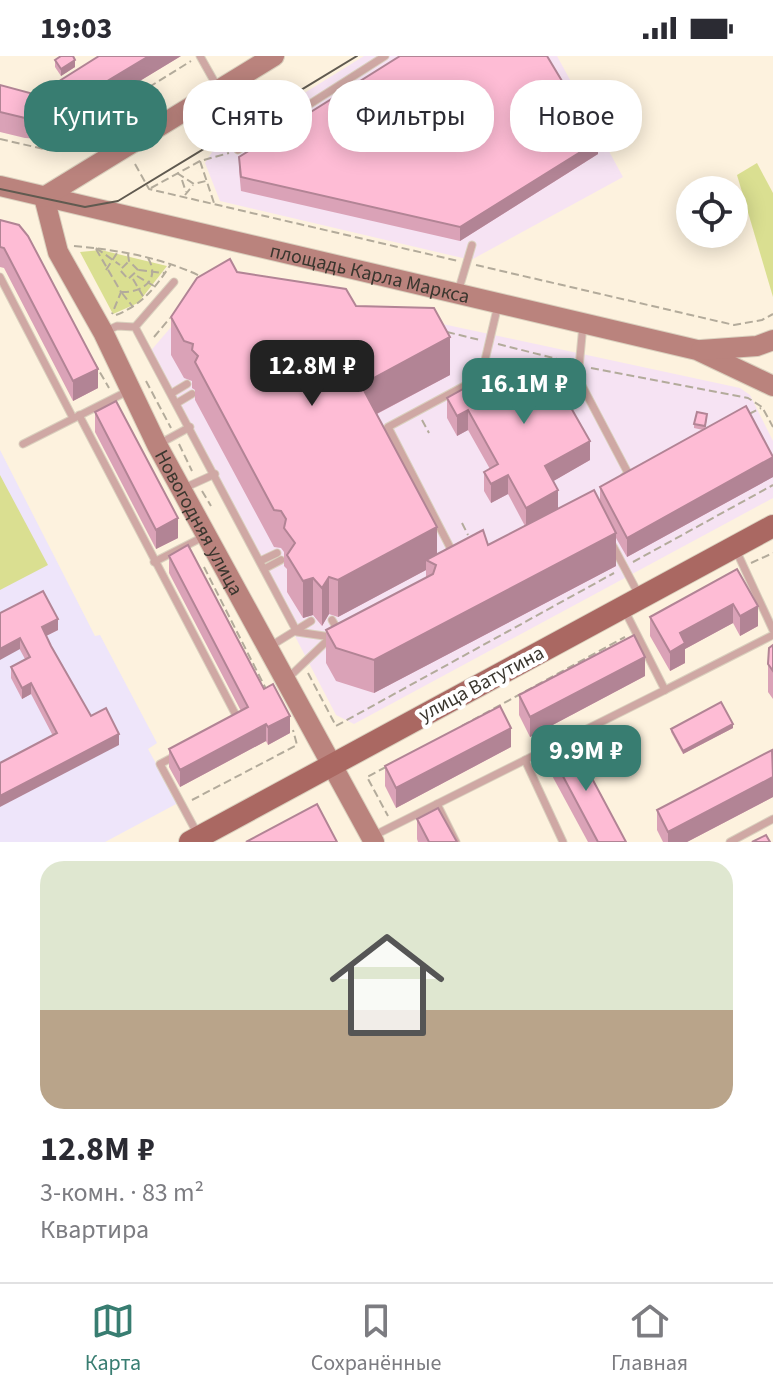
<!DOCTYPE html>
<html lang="ru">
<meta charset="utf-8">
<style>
:root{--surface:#fff;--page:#f2f2f3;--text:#2b2b33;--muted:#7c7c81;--line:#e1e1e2;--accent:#387d71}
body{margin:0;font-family:"Source Sans 3",sans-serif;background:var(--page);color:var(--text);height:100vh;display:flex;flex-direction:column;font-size:30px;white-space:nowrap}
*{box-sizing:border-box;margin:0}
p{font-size:26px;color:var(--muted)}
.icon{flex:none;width:44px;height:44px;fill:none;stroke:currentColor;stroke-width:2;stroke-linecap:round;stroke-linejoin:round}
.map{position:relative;height:786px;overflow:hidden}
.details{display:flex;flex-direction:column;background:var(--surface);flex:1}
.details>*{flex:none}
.hud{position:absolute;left:24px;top:24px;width:726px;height:72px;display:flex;gap:16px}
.buttons{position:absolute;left:676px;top:120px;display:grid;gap:16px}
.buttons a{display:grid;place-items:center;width:72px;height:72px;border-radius:50%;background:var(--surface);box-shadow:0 4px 20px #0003;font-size:40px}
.price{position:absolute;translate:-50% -68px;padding:0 18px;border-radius:16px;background:var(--accent);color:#fff;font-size:26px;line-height:52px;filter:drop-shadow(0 2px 4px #0008)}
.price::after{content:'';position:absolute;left:50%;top:48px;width:24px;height:18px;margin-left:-12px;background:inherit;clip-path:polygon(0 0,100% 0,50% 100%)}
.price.current{background:#222;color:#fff}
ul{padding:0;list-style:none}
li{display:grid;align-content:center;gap:16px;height:424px;padding:0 40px}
li span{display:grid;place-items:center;height:248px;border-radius:24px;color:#555}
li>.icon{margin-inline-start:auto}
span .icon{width:144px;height:144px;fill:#fffc;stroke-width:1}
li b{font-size:34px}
.pill{padding:0 28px;border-radius:32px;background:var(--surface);box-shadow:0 4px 20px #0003;font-size:28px;line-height:72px}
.pill.current{background:var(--accent);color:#fff}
.status{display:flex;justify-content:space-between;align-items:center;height:56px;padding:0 40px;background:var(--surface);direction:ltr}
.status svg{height:22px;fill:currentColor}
.tabs{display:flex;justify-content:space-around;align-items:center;height:112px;border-top:2px solid var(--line);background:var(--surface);font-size:22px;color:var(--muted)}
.tabs a{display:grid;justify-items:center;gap:4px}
.tabs .current{color:var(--accent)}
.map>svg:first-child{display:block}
</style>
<div class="status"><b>19:03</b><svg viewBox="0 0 49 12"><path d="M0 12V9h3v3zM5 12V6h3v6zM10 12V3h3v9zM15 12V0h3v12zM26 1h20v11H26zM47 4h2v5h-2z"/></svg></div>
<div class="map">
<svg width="773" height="786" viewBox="0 0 773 786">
<rect width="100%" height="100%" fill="#fdf2de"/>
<g fill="#f6e3f3">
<path d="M364 0H557L623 121 471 204 220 145 205 107 214 93Z"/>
<path d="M219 215 345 247 740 332 750 339 773 385V442L354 668 336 659 148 298Z"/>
</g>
<path fill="#eee5fa" d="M0 394 95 580 100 579 157 687 148 693 178 747 105 786H0Z"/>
<g fill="#dadf91">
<path d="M757 107 773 137V241L737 119Z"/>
<path d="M101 194 167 210 138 247 113 258 80 196Z"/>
<path d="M0 419 48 509 0 534Z"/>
</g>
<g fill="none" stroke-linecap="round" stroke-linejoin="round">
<defs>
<g id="lane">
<path d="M200 0 218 32"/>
<path d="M238 94 385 0"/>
<path d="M0 221 73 362"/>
<path d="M458 236 472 189"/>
<path d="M583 269 578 322 628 417 624 421"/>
<path d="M135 271 174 226"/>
<path d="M106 275 117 270 135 271 297 576 331 581"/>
<path d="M172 337 187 328"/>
<path d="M177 347 192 338"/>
<path d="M79 359 239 665"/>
<path d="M23 388 128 335"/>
<path d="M159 388 190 371"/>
<path d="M182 433 215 418"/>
<path d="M613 490 639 539"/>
<path d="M735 492 773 574"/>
<path d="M454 499 388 371 481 321 498 249"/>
<path d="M260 505 277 497"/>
<path d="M154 506 203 481"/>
<path d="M264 513 281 504"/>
<path d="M332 564 339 576"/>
<path d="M269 591 311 565"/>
<path d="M287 623 330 582"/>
<path d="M665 634 773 579"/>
<path d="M175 700 160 708 197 777"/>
<path d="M525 704 563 786"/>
<path d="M437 748 456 786"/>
<path d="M373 780 665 634 625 555"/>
<path d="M730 786 773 763"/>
</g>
<g id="secondary">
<path id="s1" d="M0 130 697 294 773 330"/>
<path id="s2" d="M44 141 58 196 103 276 157 389 374 786"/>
<path d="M44 141 274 0"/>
<path d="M701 294 757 290 773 284"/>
</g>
<path id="primary" d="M190 786 773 470"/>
</defs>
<use href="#lane" stroke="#dad0be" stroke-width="9"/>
<use href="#secondary" stroke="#dad0be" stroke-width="22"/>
<use href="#primary" stroke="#dad0be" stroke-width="24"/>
<g stroke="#b3ab9b" stroke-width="2" stroke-dasharray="8 4" stroke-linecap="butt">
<path d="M0 83 48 94 191 5"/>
<path d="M200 105 214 147"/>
<path d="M135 108 149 133 458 205"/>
<path d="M177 117 194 128 206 125"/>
<path d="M182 124 186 136"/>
<path d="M151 132 200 105 229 97"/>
<path d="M185 139 193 129"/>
<path d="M74 190C118 194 160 201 200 220"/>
<path d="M96 192 120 209"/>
<path d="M96 193 121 236 112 258"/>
<path d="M128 198 129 205 138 214 128 223 120 214 129 205"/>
<path d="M476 209 734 269 762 264 773 258"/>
<path d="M106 214 117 197"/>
<path d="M139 214 164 217"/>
<path d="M137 220 154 230"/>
<path d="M133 223 144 242"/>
<path d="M121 236C142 237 161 224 148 202"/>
<path d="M122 237 133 251"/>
<path d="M116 259C142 249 156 231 171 208"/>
<path d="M447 276 480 284"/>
<path d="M154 281 170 262"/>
<path d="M498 288 569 306"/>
<path d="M94 306 109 332"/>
<path d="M591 312 748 342 762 351 773 371"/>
<path d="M146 325 171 372"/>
<path d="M749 358 761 352"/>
<path d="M422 364 429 377"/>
<path d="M179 388 192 415"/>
<path d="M202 435 211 450"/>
<path d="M462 467 468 479"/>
<path d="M633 506 773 429"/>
<path d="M751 507 773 497"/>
<path d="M204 511 266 633"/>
<path d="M308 617 336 670 614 517"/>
<path d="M462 670 625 581"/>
<path d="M386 711 367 721 388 760"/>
<path d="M192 744 297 689 293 674"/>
</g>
<use href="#lane" stroke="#cfa8a4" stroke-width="7"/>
<use href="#secondary" stroke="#ba837d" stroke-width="20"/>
<use href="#primary" stroke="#aa6862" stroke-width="22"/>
<path stroke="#605a50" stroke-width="2" d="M0 133 85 151 118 145 357 0"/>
</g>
<g fill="#daa2b7">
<path d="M181 0 44 83 25 82 0 76V29L37 39Z"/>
<path d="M55 4 75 11 61 20 55 11Z"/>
<path d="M598 98 460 185 241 135 239 114V101Z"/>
<path d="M0 164 98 332 73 345 4 212 0 211Z"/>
<path d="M237 216 356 250 450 319 377 358 437 498 488 489 525 470 508 438 491 447 484 435V416L490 413 468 374 457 380 447 362V342L551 313 570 341 567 344 590 404 553 425 558 452 600 446V431L703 374 694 372V368L707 362 705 373 773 421 627 501 616 482V510L374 637 336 625 326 607V574L426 522V514L338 561 329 558 322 570 313 559 303 562 287 536V513L284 510V496L281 492 274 491 195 344V334L192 332V325L184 322 171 299V261Z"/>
<path d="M95 356 178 482 156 493 95 376Z"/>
<path d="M169 500 264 633 290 677 268 689 266 685 180 731 169 711V693L241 655 169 517Z"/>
<path d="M737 513 758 570 740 580 733 567 685 593V607L670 615 650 580V561Z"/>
<path d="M0 557 58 574 46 580 91 660 119 689 53 680 31 638 22 643 11 622V611L25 603Z"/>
<path d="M773 589V643L768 636V608Z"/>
<path d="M645 620 530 681 519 659V639Z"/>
<path d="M733 672 683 698 671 676V673Z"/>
<path d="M511 691 396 752 385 730V710Z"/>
<path d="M549 694 626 786H588L549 714Z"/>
<path d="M773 696V741L687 786H663L657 774V754Z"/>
<path d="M417 763 457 786H418L417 783Z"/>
</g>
<g fill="#b28495">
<path d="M149 0H181L44 83V63Z"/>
<path d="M75 4V11L61 20V13Z"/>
<path d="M598 85V98L460 185V171Z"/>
<path d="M450 281V319L361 366V329Z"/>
<path d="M98 313V332L73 345V325Z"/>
<path d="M570 322V341L558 348V329Z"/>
<path d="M468 354V374L457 380V360Z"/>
<path d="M590 385V404L545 430V410Z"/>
<path d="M773 401V421L627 501V482Z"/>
<path d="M508 419V438L491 447V428Z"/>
<path d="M558 434V453L526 471V452Z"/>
<path d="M178 462V482L156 493V474Z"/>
<path d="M437 471V509L426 504V514L338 561V524Z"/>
<path d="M616 477V510L374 637V604Z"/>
<path d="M329 521V558L322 570V532Z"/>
<path d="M313 522V559L303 562V525Z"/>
<path d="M733 548V567L685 593V607L670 615V596L680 577Z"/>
<path d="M758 550V570L740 580V560Z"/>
<path d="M58 563V574L42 582V571Z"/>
<path d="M20 582V593L0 604V593Z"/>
<path d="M645 601V620L530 681V661Z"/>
<path d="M31 627V638L22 643V632Z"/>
<path d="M290 660V677L268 689V671Z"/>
<path d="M266 668V685L180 731V714Z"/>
<path d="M733 668V672L683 698V695Z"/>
<path d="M511 672V691L396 752V732Z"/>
<path d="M119 678V689L0 751V740Z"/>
<path d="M773 721V741L687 786H668V776Z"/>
</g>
<g fill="#febcd5" stroke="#b28495" stroke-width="2">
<path d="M61 0H73L75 4 61 13 55 4Z"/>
<path d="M99 0H149L44 63 25 62 0 56V29L37 39Z"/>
<path d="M400 0H547L598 85 460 171 241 121 239 101Z"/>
<path d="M0 164 19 169 28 180 98 313 73 325 4 192 0 191Z"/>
<path d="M230 203 237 216 346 233 356 250 434 252 450 281 361 329 437 471 338 524 329 521 322 532 313 522 303 525 287 499 295 487 284 472 286 463 281 455 274 454 195 306 198 300 192 294 193 288 184 285 171 261 197 222Z"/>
<path d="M545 303 551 313 562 307 570 322 558 329 590 385 545 410 558 434 526 452 508 419 491 428 484 416 498 408 468 354 457 360 447 342 501 312 508 324Z"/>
<path d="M116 345 178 462 156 474 95 356Z"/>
<path d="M746 350 773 401 627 482 600 431Z"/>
<path d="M697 356 707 358 705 370 694 368Z"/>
<path d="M594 434 616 477 374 604 336 592 326 574 433 518 436 509 426 504 483 474 488 489Z"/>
<path d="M188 489 264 633 273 628 290 660 268 671 266 668 180 714 169 693 248 651 169 500Z"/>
<path d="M737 513 758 550 740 560 733 548 680 577 685 587 670 596 650 561Z"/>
<path d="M43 535 58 563 42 571 51 590 91 660 106 652 119 678 0 740V707L57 677 31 627 22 632 11 611 30 601 20 582 0 593V557Z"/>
<path d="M634 579 645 601 530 661 519 639Z"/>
<path d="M773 589V615L768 608 769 592Z"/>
<path d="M721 646 733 668 683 695 671 673Z"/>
<path d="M500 650 511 672 396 732 385 710Z"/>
<path d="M571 683 626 786H598L549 694Z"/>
<path d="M772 694 773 721 668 776 657 754Z"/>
<path d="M317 748 337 786H246Z"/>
<path d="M438 752 457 786H429L417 763Z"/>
<path d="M766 779 770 786H752Z"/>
</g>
<g text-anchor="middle" stroke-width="8" stroke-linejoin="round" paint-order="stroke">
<g font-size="20" fill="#3a362e" stroke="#fff">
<text dy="7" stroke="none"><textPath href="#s1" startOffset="380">площадь Карла Маркса</textPath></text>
<text dy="7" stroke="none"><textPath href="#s2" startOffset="362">Новогодняя улица</textPath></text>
<text transform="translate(481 627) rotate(-28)" y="7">улица Ватутина</text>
</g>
</g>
</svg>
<div class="buttons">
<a><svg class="icon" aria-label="locate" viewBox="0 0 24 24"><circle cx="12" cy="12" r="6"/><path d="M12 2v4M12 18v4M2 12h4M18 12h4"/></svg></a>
</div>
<b class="price current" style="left:312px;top:352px">12.8M ₽</b>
<b class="price" style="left:524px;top:370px">16.1M ₽</b>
<b class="price" style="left:586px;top:737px">9.9M ₽</b>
<div class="hud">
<a class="pill current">Купить</a>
<a class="pill">Снять</a>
<a class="pill">Фильтры</a>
<a class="pill">Новое</a>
</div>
</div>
<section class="details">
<ul>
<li><span style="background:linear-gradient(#dfe7d0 60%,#b9a48a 0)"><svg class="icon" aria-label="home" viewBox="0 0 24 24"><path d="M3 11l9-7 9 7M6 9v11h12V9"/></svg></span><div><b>12.8M ₽</b><p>3-комн. · 83 m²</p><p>Квартира</p></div></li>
</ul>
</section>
<nav class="tabs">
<a class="current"><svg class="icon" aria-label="map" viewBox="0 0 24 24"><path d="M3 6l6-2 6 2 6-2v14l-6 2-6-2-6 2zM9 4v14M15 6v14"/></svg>Карта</a>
<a><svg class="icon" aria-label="saved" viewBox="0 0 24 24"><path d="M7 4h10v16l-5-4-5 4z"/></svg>Сохранённые</a>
<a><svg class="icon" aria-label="home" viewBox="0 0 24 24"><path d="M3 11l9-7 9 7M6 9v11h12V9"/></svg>Главная</a>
</nav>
